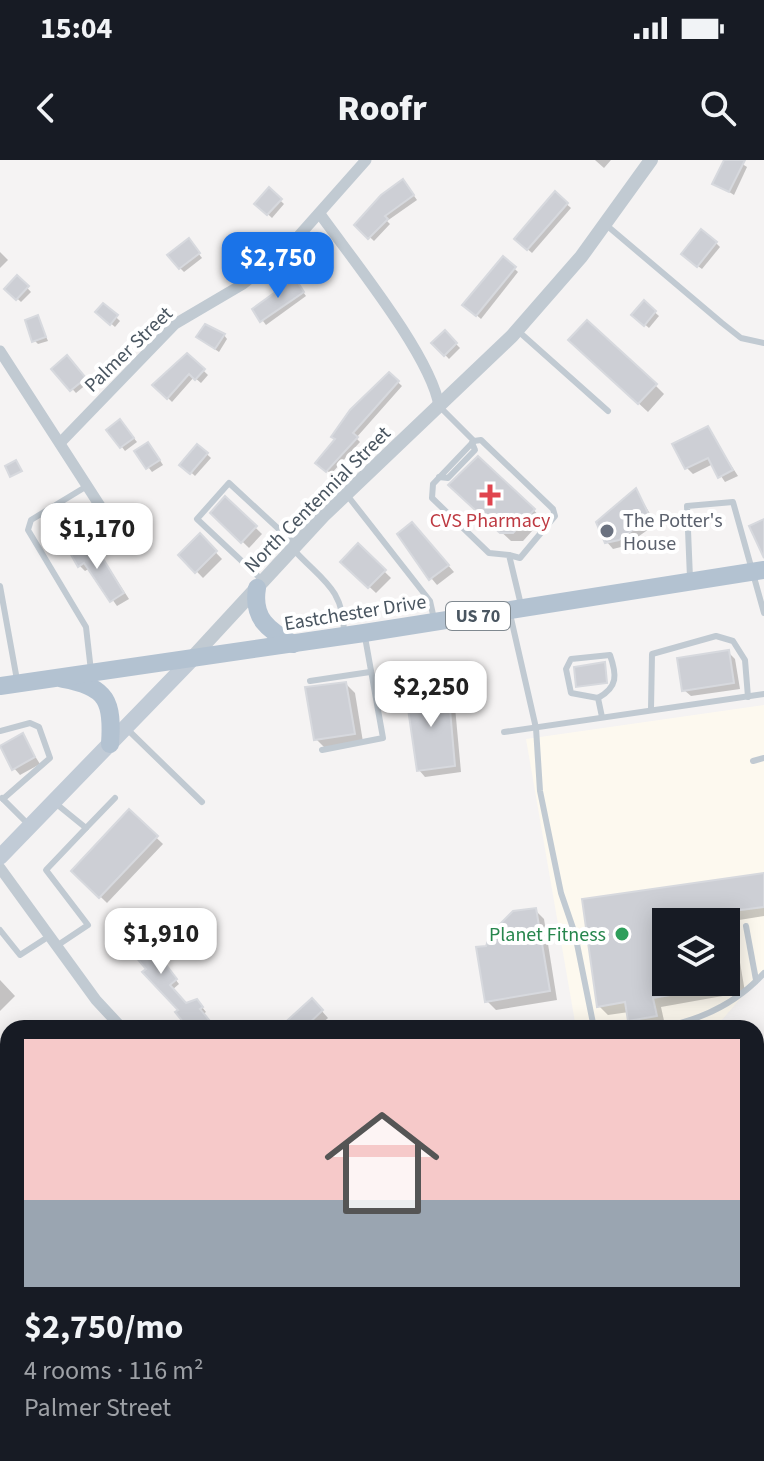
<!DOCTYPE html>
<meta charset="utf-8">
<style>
:root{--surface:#171b24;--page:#242831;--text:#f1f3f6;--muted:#9ea1a6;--accent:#1a73e8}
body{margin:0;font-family:"Source Sans 3",sans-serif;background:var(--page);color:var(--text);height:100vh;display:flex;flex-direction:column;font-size:30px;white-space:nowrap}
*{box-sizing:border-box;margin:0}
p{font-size:26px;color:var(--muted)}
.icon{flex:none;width:44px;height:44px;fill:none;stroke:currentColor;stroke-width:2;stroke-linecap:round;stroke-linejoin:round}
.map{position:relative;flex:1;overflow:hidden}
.sheet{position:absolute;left:0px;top:860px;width:764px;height:442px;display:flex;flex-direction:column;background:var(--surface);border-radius:24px 24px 0 0;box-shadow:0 4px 20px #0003}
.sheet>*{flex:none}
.tools{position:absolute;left:652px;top:748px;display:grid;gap:16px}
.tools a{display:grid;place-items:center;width:88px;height:88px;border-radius:0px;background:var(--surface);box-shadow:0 4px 20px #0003;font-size:40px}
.price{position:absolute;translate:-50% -68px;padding:0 18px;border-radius:16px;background:#fff;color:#222;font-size:26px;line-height:52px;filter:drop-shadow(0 2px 4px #0008)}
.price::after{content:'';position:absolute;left:50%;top:48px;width:24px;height:18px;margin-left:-12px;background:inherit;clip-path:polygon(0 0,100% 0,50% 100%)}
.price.on{background:var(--accent);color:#fff}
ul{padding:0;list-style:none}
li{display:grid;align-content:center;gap:16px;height:424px;padding:0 24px}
li span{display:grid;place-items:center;height:248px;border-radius:0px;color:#555}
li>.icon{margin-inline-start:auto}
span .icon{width:144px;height:144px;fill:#fffc;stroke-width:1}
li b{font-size:34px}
.status{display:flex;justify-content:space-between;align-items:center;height:56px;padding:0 40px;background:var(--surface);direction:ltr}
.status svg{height:22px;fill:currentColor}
header{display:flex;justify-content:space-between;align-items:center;height:104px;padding:0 24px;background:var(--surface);font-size:36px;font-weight:800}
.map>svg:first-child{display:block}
</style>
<div class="status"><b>15:04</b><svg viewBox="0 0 49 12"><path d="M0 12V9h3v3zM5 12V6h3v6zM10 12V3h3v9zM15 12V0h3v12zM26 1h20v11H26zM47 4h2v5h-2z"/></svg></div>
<header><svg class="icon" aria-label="back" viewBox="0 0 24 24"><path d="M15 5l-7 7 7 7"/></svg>Roofr<svg class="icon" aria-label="search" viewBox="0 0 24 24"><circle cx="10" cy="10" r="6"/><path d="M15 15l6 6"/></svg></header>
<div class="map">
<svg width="764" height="1301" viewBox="0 0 764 1301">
<rect width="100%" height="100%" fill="#f5f3f3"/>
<path fill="#fdf9ef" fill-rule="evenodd" d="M764 545V811L715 868H576L526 579ZM666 762H726V822H666Z"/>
<g fill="#0003" fill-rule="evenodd">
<path d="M595 0H611L604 8Z"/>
<path d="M726 0H736L747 7 734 35 715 23Z"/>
<path d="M407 26 417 40 387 61 390 64 374 81 357 65Z"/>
<path d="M269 30 284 44 272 58 257 44Z"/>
<path d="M555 34 571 48 532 93 516 79Z"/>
<path d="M716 83 720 87 702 109 687 98Z"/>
<path d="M192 85 202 98 184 112 180 108Z"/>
<path d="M0 92 8 100 0 108Z"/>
<path d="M504 99 518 112 481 159 465 145Z"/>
<path d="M18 118 31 132 21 142 7 129Z"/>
<path d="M298 125 306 136 266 165 254 149Z"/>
<path d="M644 143 659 156 649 168 634 155Z"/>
<path d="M104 146 120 161 115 167 98 152Z"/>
<path d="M38 158 48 181 38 184 34 180Z"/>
<path d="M445 173 460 188 449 199 434 183Z"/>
<path d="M224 175 227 179 219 192 203 181Z"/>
<path d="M580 189 655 225 664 234 648 252Z"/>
<path d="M187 195 208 215 201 223 194 217 172 242 155 225Z"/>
<path d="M67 198 88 223 76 233 54 209Z"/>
<path d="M389 214 402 226 356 278 360 282 331 314 318 302Z"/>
<path d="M124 266 137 282 125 291 122 287Z"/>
<path d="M707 268 738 316 725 322 713 304 693 314 687 308Z"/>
<path d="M198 286 211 298 195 316 182 304Z"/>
<path d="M152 288 163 305 152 312 137 292Z"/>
<path d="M478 299 543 359 523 381H511L460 334Z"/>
<path d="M636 330 656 364 625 386 613 389 607 382Z"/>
<path d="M226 339 262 374 249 388 213 353Z"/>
<path d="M418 371 454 412 437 425 407 389Z"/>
<path d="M200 376 222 399 203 418 181 395Z"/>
<path d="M85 383 99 401 107 405 129 439 117 446 90 408 85 411 80 406Z"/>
<path d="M358 386 391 418 376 433 343 402Z"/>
<path d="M728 492 735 499 740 529 691 536 684 530Z"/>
<path d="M346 524 355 533 363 582 325 588 316 579Z"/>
<path d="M443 531 455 547 461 612 425 617 419 610Z"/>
<path d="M22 576 40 604 20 615 14 608Z"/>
<path d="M129 652 163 684 107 743 74 711Z"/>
<path d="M764 715V756L733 761 745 832 661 847 665 865 647 868H638L630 860 629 852 608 855 599 846 584 741ZM666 762H726V822H666Z"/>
<path d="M535 750 544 759 557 840 496 850 487 841V787Z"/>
<path d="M133 764 152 786 145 792 154 804H163L179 824 172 830 186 845 197 841 206 852 203 854 212 866 210 868H191L149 809Z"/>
<path d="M0 820 15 836 0 851Z"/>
<path d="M312 840 328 858 317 868H282Z"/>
<path d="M764 896V931L756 940V904Z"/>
<path d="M764 1035V1073L756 1082V1044Z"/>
<path d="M0 1202 8 1208V1229L0 1223Z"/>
<path d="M556 1294H577L584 1301H564Z"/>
</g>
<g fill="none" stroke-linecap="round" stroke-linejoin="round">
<path stroke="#90daee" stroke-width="4" d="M756 993 764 994"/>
</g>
<g fill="#cdcfd5" stroke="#d7d9de" stroke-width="2">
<path d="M724 0H745L729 32 712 24Z"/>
<path d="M403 19 414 35 385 56 388 59 368 79 354 65 381 35Z"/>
<path d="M269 27 282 39 267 55 254 44Z"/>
<path d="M555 31 568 43 527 90 514 79Z"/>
<path d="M701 69 717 82 697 107 681 94Z"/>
<path d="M189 78 200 93 179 109 167 95Z"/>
<path d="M503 96 516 107 476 156 462 145Z"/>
<path d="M17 115 29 126 16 140 4 129Z"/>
<path d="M295 118 304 132 260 162 252 149Z"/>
<path d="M644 140 656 151 644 166 631 155Z"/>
<path d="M103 143 118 155 110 165 95 152Z"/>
<path d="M38 155 46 177 32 182 25 160Z"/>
<path d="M587 160 657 224 638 244 568 180Z"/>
<path d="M205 164 225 174 215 189 196 177Z"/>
<path d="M445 170 457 183 444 196 431 183Z"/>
<path d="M187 193 205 209 195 220 189 214 167 239 152 225Z"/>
<path d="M67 195 86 218 70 231 51 209Z"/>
<path d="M389 212 399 221 353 273 358 277 326 312 315 303 335 279 331 277 350 250Z"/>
<path d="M120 259 134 278 120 288 106 270Z"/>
<path d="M708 266 733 310 718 318 708 298 685 309 672 284Z"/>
<path d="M148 282 160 300 146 309 134 291Z"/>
<path d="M197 284 208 293 190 314 179 305Z"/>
<path d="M478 296 535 349 513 373H500L448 325Z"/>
<path d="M16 300 22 311 10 317 5 306Z"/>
<path d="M636 328 650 357 619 380 605 383 596 362Z"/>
<path d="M225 336 257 366 241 383 210 353Z"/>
<path d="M764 359V398L749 366Z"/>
<path d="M412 362 449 405 429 420 397 374Z"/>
<path d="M200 373 217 391 195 413 178 395Z"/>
<path d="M86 381 98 400 102 397 124 433 110 442 84 403 78 407 69 391Z"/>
<path d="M358 383 386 410 368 428 340 402Z"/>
<path d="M729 490 734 523 682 531 677 498Z"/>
<path d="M605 502 607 523 576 527 574 507Z"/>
<path d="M346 522 355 574 314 580 305 527Z"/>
<path d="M424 528 444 529 446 539 449 538 455 606 417 611 406 535Z"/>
<path d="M23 573 35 597 12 610 0 586Z"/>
<path d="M129 649 158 676 99 738 71 711Z"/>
<path d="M764 713V747L725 752 727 762H666V822H715L716 827 653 838 657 856 628 861 625 842 597 847 582 739Z"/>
<path d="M536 748 550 831 485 842 476 787 486 786 491 773 513 751Z"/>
<path d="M130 757 149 782 142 787 154 802 160 797 177 819 170 825 186 843 197 839 203 847 200 849 210 861 206 864 209 868H188L175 852 178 850 142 812 146 809 113 770Z"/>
<path d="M726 790H732L737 824 726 826Z"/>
<path d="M312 838 323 850 304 868H279Z"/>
</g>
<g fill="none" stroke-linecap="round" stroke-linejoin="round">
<g stroke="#c1cad2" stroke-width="6">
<path d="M605 64 722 163 741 178 764 183"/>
<path d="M517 170 608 251"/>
<path d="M439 246 474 281 433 324 432 338 489 393 509 395 521 445"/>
<path d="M474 281 481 280 553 349 555 356 520 398 509 395"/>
<path d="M439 317 448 318 475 290 472 283"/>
<path d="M87 326 31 360 28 370 86 467 91 511"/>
<path d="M347 335 430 441 434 459"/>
<path d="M293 389C321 420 344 428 344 473"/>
<path d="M690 418 687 346 733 342 764 453"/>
<path d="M262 420 197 359 229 323 296 385"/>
<path d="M0 426 17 520"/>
<path d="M510 454 536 568 540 631 561 733 575 774 594 868"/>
<path d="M310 521 370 512"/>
<path d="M598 538 571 533 566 509 571 499 610 495C617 515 618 527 598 538L602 557"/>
<path d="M651 549 652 494 716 476 733 481 745 500 748 537"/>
<path d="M126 568 202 642"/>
<path d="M0 571 30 563 39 567 50 598 3 639"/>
<path d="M504 572 764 534"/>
<path d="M322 590 383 578 365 477"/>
<path d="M753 601 764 598"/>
<path d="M2 638 28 664"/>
<path d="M54 642 86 668 46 710 88 765 58 785"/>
<path d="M86 668 115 638"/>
<path d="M746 766 756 820"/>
<path d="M0 770 20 795 51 775"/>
<path d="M660 868C701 860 736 844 764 813"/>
</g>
<g stroke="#c1cad2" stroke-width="11">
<path d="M320 54C352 99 431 196 439 246"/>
<path d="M0 191 122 380"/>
<path d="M60 283 175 164 243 124 288 88 366 0"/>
<path d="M0 708 96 840 122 868"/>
<path d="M756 987 764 979"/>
<path d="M0 1136 8 1142"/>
<path d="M203 1294 211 1301"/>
<path d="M627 1294 634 1301"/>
<path d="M447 1301 454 1294"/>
<path d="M752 1301 764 1288"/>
</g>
<path stroke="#c1cad2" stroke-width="14" d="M191 499 323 356 512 176 581 97 651 0"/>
<path stroke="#c1cbd6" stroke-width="16" d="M0 697 191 500"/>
<g stroke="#b3c2d1" stroke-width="18">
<path d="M257 428C252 458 268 470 293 484"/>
<path d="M63 519C108 527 113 542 110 584"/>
<path d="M0 526 364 473 764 410"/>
</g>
</g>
<path fill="#e0444e" stroke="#fff" stroke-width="3" d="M486 323h8v8h8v8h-8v8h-8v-8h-8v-8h8z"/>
<circle fill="#6b7280" stroke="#fff" stroke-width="3" cx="607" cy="371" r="8"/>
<circle fill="#2e9e5b" stroke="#fff" stroke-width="3" cx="622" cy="774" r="8"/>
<g text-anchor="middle" stroke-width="8" stroke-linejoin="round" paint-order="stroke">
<rect fill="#fff" stroke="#808990" stroke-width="2" x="446" y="442" width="64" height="28" rx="6"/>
<g font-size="18" font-weight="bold" fill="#4a5661">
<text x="478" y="462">US 70</text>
</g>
<g font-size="20" fill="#4a5661" stroke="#fff">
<text transform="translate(128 189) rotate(-44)" y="7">Palmer Street</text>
<text transform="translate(317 339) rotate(-45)" y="7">North Centennial Street</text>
<text transform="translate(355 452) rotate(-9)" y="7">Eastchester Drive</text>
</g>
<g font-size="20" fill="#be3a42" stroke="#fff">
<text x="490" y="367">CVS Pharmacy</text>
</g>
<g font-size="20" fill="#5b616d" stroke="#fff" text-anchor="start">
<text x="623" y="367">The Potter's<tspan x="623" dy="23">House</tspan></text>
</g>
<g font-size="20" fill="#27864d" stroke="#fff" text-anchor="end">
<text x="606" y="781">Planet Fitness</text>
</g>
</g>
</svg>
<div class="tools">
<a><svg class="icon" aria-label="layers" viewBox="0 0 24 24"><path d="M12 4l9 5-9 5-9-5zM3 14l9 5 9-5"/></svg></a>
</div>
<b class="price on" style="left:278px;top:140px">$2,750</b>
<b class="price" style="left:97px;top:411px">$1,170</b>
<b class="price" style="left:431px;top:569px">$2,250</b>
<b class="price" style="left:161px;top:816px">$1,910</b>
<section class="sheet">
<ul>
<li><span style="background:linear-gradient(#f6c9c9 65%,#9aa5b1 0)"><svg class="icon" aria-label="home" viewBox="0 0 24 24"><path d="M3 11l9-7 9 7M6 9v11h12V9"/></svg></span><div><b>$2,750/mo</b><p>4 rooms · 116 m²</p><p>Palmer Street</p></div></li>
</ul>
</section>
</div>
